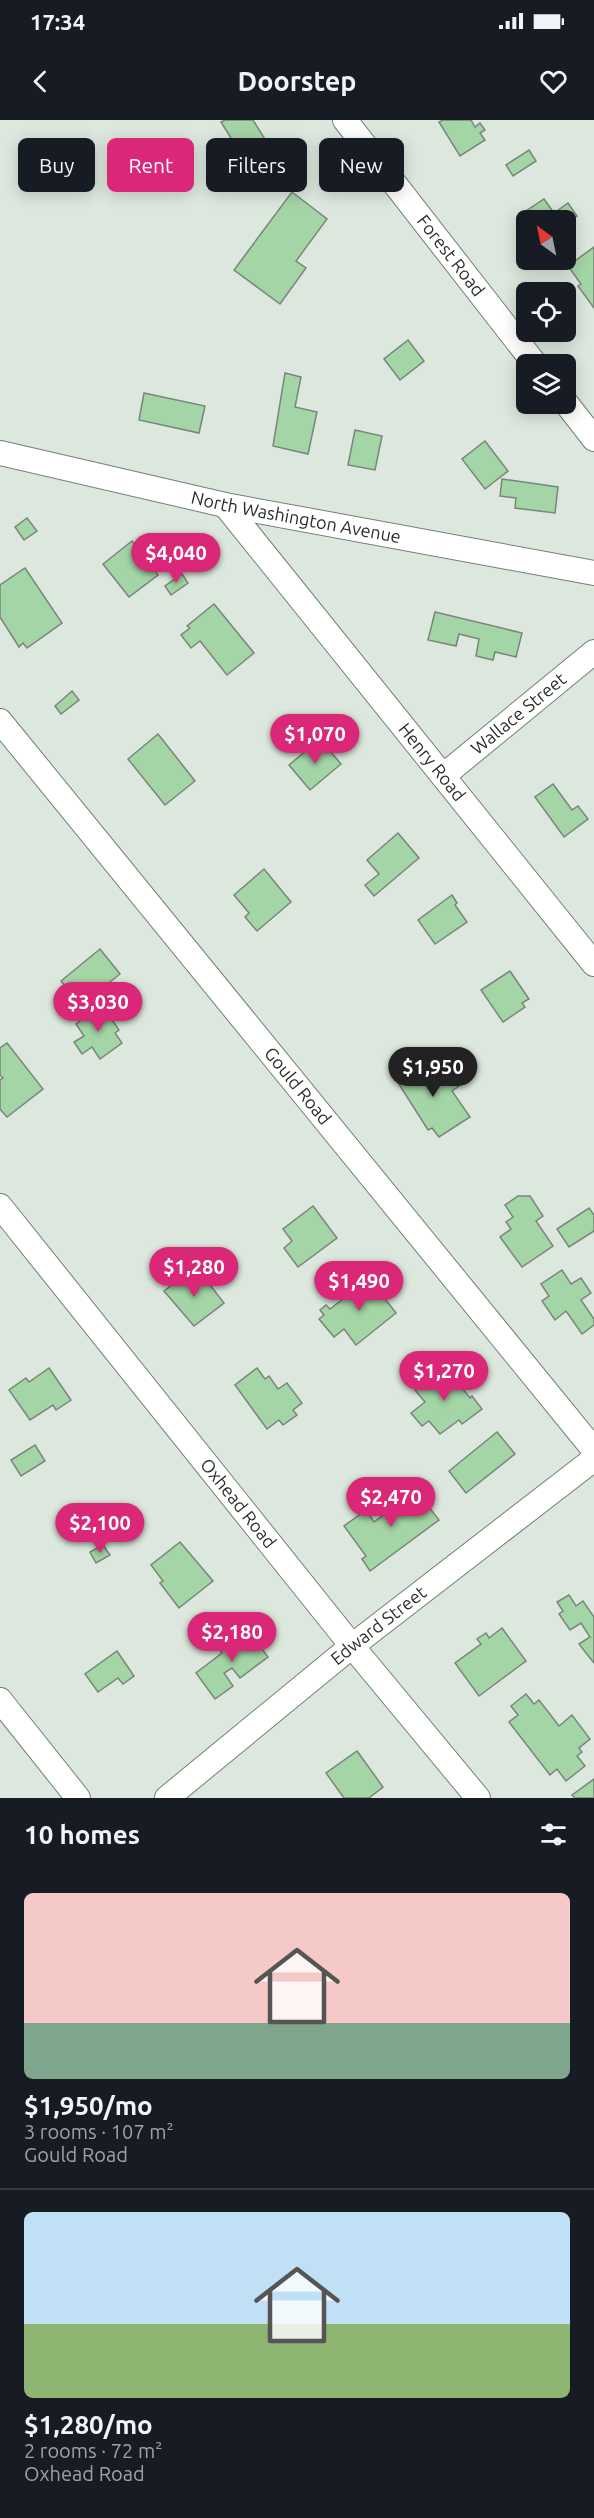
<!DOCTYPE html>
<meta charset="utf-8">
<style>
:root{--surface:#171b24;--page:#20242c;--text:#f1f3f6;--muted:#9ea1a6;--line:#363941;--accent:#db2777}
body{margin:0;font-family:Ubuntu,sans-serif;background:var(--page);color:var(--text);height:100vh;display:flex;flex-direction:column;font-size:22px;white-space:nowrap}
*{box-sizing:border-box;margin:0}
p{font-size:20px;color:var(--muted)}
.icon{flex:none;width:33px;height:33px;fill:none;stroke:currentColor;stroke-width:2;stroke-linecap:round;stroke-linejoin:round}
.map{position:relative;height:1678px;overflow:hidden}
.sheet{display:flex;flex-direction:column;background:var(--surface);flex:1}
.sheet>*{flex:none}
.hud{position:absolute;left:18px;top:18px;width:558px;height:54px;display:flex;gap:12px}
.needle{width:39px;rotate:327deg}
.fabs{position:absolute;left:516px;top:90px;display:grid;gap:12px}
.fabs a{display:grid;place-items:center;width:60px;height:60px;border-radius:9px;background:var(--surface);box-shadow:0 3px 15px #0003;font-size:30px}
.price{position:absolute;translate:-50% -51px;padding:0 14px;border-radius:21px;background:var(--accent);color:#fff;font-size:20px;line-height:39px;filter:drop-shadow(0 2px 3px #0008)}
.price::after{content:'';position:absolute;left:50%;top:36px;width:18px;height:14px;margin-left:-9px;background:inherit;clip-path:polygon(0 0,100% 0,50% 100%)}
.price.selected{background:#222;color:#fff}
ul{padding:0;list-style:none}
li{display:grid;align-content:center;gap:12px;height:318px;padding:0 24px}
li+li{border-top:2px solid var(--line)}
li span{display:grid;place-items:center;height:186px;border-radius:9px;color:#555}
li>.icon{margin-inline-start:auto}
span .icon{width:108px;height:108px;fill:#fffc;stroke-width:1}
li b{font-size:26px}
h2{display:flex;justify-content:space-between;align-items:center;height:72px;padding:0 24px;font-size:26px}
.tag{padding:0 21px;border-radius:9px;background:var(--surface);box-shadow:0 3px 15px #0003;font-size:21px;line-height:54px}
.tag.selected{background:var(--accent);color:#fff}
.status{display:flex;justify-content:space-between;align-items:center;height:42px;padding:0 30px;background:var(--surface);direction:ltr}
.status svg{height:16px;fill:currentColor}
header{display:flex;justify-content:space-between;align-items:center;height:78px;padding:0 24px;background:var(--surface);font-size:27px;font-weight:700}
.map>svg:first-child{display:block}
</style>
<div class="status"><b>17:34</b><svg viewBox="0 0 49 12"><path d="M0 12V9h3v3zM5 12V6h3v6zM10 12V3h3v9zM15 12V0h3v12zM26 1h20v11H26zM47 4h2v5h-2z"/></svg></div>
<header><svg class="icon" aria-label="back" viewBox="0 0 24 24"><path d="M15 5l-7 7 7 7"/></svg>Doorstep<svg class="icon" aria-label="heart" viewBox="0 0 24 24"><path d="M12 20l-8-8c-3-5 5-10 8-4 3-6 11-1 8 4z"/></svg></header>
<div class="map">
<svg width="594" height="1678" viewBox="0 0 594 1678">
<rect width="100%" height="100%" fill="#dce8dd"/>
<g fill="#a4d5a6" stroke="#7a857b" stroke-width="1.5">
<path d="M225 0H253L283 48 259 63 221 2Z"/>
<path d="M443 0H471L475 7 480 3 485 10 480 13 485 20 460 36 439 2Z"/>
<path d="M529 30 536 41 513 56 506 45Z"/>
<path d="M292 72 327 99 296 141 306 148 280 184 234 150Z"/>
<path d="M544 79 554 93 568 83 577 96 566 104V100H526V104L520 95Z"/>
<path d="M594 127V188L578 166 581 164 568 146Z"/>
<path d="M408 220 424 241 400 260 384 239Z"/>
<path d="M285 253 301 257 295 287 317 292 308 334 273 326Z"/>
<path d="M144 273 205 286 199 313 139 300Z"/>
<path d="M355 310 382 316 375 350 348 345Z"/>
<path d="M485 321 508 351 485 369 462 339Z"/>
<path d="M502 359 558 367 555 393 515 388 516 378 500 376Z"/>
<path d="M27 398 37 411 24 420 15 407Z"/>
<path d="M132 421 158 455 129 477 103 444Z"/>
<path d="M25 448 62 503 27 528 23 523 19 527 0 497V465Z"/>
<path d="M182 454 188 463 171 475 165 466Z"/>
<path d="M214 484 254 533 227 555 200 521 191 528 181 515 190 508 187 506Z"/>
<path d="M435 492 522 513 516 537 495 532 493 540 476 536 479 519 459 514 456 526 428 520Z"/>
<path d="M72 571 79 580 61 594 55 586Z"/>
<path d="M158 614 195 661 165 685 128 639Z"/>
<path d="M320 619 341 644 310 670 289 645Z"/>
<path d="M553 664 572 690 578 686 588 699 564 717 535 677Z"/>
<path d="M398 713 419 738 374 776 365 765 379 754 367 740Z"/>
<path d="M264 749 291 782 257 811 245 797 249 793 234 775Z"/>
<path d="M452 775 457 783 455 785 467 802 435 824 418 800Z"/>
<path d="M100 829 120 854 81 885 61 861Z"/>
<path d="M510 851 529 879 522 883 525 887 503 902 481 870Z"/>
<path d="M102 885 119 910 115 913 122 923 100 939 92 927 82 934 74 922 84 916 76 904Z"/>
<path d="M7 923 43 969 7 997 0 989V960L3 958 0 955V928Z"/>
<path d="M425 938 439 959 450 952 459 966 452 971 470 997 439 1017 432 1008 428 1010 395 958Z"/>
<path d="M518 1076H530L543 1096 536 1101 553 1126 522 1147 500 1117 511 1109 506 1102 513 1097 505 1085Z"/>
<path d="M313 1086 337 1118 298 1147 284 1128 292 1121 283 1109Z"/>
<path d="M589 1088 594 1095V1111L569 1127 557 1109Z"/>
<path d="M192 1150 203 1164 207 1161 224 1183 194 1206 164 1171Z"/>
<path d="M562 1150 571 1164 581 1158 591 1173 581 1180 594 1199V1205L582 1214 566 1191 555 1200 542 1181 549 1176 541 1164Z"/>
<path d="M372 1156 385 1171 381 1174 396 1193 356 1225 344 1209 334 1217 319 1199 324 1195 320 1190 326 1185 330 1189Z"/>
<path d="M445 1247 470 1278 472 1276 482 1289 462 1304 459 1300 440 1314 429 1301 422 1306 411 1293 425 1282 415 1270Z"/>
<path d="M49 1248 71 1280 56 1290 53 1285 30 1300 9 1270 26 1258 29 1262Z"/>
<path d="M257 1248 265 1259 269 1256 278 1269 287 1263 302 1283 293 1290 297 1295 283 1305 279 1300 267 1309 235 1265Z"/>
<path d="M497 1312 515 1334 466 1373 449 1351Z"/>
<path d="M35 1325 45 1341 21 1356 11 1340Z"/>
<path d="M412 1365 439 1400 370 1451 362 1439 366 1436 344 1406 366 1390 374 1402 389 1391 390 1393 401 1384 396 1377Z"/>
<path d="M180 1422 213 1461 179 1488 160 1463 163 1461 151 1445Z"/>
<path d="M103 1425 110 1435 96 1443 90 1432Z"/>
<path d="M569 1475 576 1486 583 1481 594 1497V1543L579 1524 590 1517 581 1503 570 1510 559 1494 563 1491 557 1482Z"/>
<path d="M246 1508 268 1537 240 1558 232 1548 224 1553 233 1566 215 1579 196 1553 222 1533 219 1528Z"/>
<path d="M502 1508 526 1541 479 1576 455 1543 481 1524 477 1519 486 1513 489 1518Z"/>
<path d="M117 1531 134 1556 123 1564 118 1558 98 1572 85 1554Z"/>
<path d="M526 1574 534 1584 539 1580 559 1606 572 1595 590 1619 579 1628 582 1632 577 1636 585 1646 566 1661 557 1649 550 1655 509 1602 518 1595 511 1586Z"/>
<path d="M357 1631 383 1667 369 1678H344L326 1653Z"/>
<path d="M594 1659V1678H575L572 1675Z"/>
</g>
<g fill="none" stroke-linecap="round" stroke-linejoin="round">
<defs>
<g id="minor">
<path id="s1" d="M345 0 535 244"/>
<path d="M566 283 594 319"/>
<path id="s2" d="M0 333 225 385 594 453"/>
<path id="s3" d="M225 385 594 844"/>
<path id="s4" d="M0 601 594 1330"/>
<path id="s5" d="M443 656 594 532"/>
<path id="s6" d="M0 1086 352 1526 478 1678"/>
<path d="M0 1580 78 1678"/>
<path id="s7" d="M167 1678 352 1526 594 1339"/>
</g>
</defs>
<use href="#minor" stroke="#757f75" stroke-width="26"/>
<use href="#minor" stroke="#fff" stroke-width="24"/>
</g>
<g text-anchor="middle" stroke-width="5" stroke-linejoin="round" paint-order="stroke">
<g font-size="18" fill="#2b2f2b" stroke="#fff">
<text dy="6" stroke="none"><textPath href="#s1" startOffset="172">Forest Road</textPath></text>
<text dy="6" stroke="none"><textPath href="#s2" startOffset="303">North Washington Avenue</textPath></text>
<text dy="6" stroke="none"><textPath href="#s5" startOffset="98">Wallace Street</textPath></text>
<text dy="6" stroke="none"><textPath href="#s3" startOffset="330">Henry Road</textPath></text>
<text dy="6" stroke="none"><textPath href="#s4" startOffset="471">Gould Road</textPath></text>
<text dy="6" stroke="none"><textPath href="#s6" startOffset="381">Oxhead Road</textPath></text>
<text dy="6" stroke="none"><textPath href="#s7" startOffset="273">Edward Street</textPath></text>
</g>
</g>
</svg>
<div class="fabs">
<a><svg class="needle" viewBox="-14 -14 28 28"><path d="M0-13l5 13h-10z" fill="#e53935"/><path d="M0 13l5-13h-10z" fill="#9ea1a6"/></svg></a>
<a><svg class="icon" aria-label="locate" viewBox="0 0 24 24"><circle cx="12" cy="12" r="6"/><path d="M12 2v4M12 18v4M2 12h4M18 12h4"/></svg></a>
<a><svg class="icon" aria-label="layers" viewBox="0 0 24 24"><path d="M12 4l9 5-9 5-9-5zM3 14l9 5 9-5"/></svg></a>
</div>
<b class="price" style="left:176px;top:464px">$4,040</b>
<b class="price" style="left:315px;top:645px">$1,070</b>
<b class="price" style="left:98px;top:913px">$3,030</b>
<b class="price selected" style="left:433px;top:978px">$1,950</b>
<b class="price" style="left:194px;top:1178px">$1,280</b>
<b class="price" style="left:359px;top:1192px">$1,490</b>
<b class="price" style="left:444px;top:1282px">$1,270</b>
<b class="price" style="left:391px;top:1408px">$2,470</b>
<b class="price" style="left:100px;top:1434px">$2,100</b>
<b class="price" style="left:232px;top:1543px">$2,180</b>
<div class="hud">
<a class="tag">Buy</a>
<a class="tag selected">Rent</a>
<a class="tag">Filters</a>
<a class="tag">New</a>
</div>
</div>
<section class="sheet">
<h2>10 homes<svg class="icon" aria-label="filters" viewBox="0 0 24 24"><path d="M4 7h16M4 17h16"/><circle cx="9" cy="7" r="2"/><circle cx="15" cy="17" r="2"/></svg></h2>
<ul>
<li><span style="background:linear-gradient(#f6c9c9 70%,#7fa58c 0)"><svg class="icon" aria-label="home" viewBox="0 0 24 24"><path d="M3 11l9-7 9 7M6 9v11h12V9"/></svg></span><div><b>$1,950/mo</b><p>3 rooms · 107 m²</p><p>Gould Road</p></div></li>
<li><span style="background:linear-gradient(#bfe0f5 60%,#8fb573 0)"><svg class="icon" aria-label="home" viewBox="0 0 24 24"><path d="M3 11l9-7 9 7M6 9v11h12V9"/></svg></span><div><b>$1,280/mo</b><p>2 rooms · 72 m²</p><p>Oxhead Road</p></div></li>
</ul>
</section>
